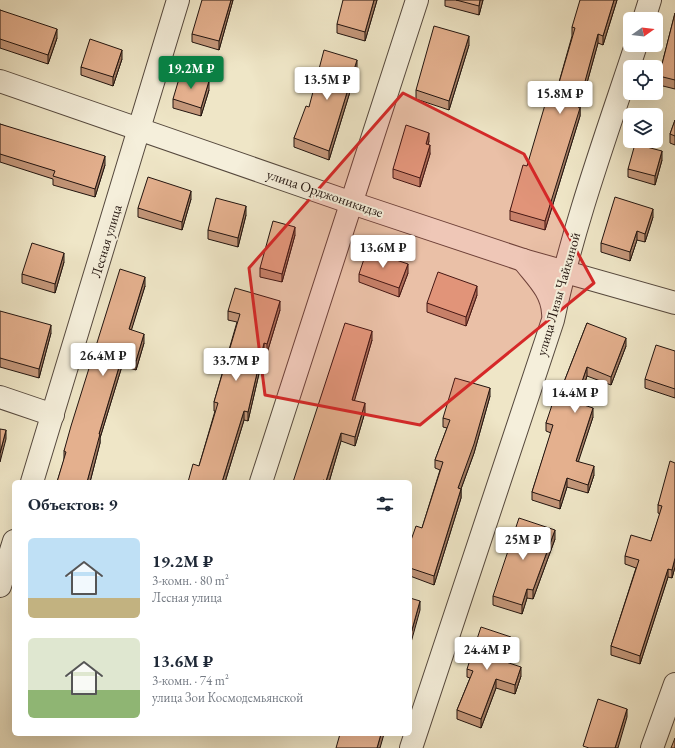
<!DOCTYPE html>
<html lang="ru">
<meta charset="utf-8">
<style>
:root{--surface:#fff;--page:#f2f2f3;--text:#1f2937;--muted:#747a83;--accent:#0b8043}
body{margin:0;font-family:"EB Garamond",serif;background:var(--page);color:var(--text);height:100vh;display:flex;flex-direction:column;font-size:15px;white-space:nowrap}
*{box-sizing:border-box;margin:0}
p{font-size:13px;color:var(--muted)}
.icon{flex:none;width:22px;height:22px;fill:none;stroke:currentColor;stroke-width:2;stroke-linecap:round;stroke-linejoin:round}
.map{position:relative;flex:1;overflow:hidden}
.side{position:absolute;left:12px;top:480px;width:400px;height:256px;display:flex;flex-direction:column;background:var(--surface);border-radius:6px;box-shadow:0 4px 16px #0002}
.side>*{flex:none}
.needle{width:26px;rotate:76deg}
.fabs{position:absolute;left:623px;top:12px;display:grid;gap:8px}
.fabs a{display:grid;place-items:center;width:40px;height:40px;border-radius:6px;background:var(--surface);box-shadow:0 4px 16px #0002;font-size:20px}
.price{position:absolute;translate:-50% -34px;padding:0 9px;border-radius:4px;background:#fff;color:#222;font-size:13px;line-height:26px;filter:drop-shadow(0 1px 2px #0008)}
.price::after{content:'';position:absolute;left:50%;top:24px;width:12px;height:9px;margin-left:-6px;background:inherit;clip-path:polygon(0 0,100% 0,50% 100%)}
.price.current{background:var(--accent);color:#fff}
ul{padding:0;list-style:none}
li{display:flex;align-items:center;gap:12px;height:100px;padding:0 16px}
li span{display:grid;place-items:center;flex:none;width:112px;height:80px;border-radius:6px;color:#555}
li>.icon{margin-inline-start:auto}
span .icon{width:48px;height:48px;fill:#fffc;stroke-width:1}
li b{font-size:17px}
h2{display:flex;justify-content:space-between;align-items:center;height:48px;padding:0 16px;font-size:17px}
.map>svg:first-child{display:block}
</style>
<div class="map">
<svg width="675" height="748" viewBox="0 0 675 748">
<rect width="100%" height="100%" fill="#efe6c7"/>
<filter id="stains"><feTurbulence type="fractalNoise" baseFrequency=".005" numOctaves="4"/><feColorMatrix values="0 0 0 0 .2 0 0 0 0 .09 0 0 0 0 .02 0 0 0 .5 -.17"/></filter>
<radialGradient id="worn" r=".72"><stop offset=".6" stop-color="#630" stop-opacity="0"/><stop offset="1" stop-color="#630" stop-opacity=".3"/></radialGradient>
<g fill="none" stroke-linecap="round" stroke-linejoin="round">
<defs>
<g id="minor">
<path d="M644 19 650 0"/>
<path d="M0 81 352 203 523 260 675 303"/>
<path d="M523 260C536 277 552 291 553 313"/>
<path d="M0 397 53 415"/>
<path d="M32 482 178 0"/>
<path d="M261 482 417 0"/>
<path d="M0 586 14 541"/>
<path d="M411 748 553 320C573 226 606 136 636 45"/>
<path d="M652 748 675 684"/>
</g>
</defs>
<use href="#minor" stroke="#55483d" stroke-width="24"/>
<use href="#minor" stroke="#f5efdb" stroke-width="22"/>
</g>
<g fill="#c4977a" stroke="#22140f">
<path d="M233 0 219 50 192 42V34Z"/>
<path d="M377 0 365 41 337 33V24Z"/>
<path d="M445 0H483L479 15 445 6Z"/>
<path d="M617 0 603 45 598 43 580 108V116L545 230 510 220V211L527 166 554 100 572 36V27Z"/>
<path d="M0 10 57 38 48 64 0 48Z"/>
<path d="M675 13V89L659 85V76Z"/>
<path d="M469 45 449 110 416 99V90Z"/>
<path d="M122 59 113 86 81 75V67Z"/>
<path d="M357 69 329 160 294 147V138L309 107Z"/>
<path d="M209 90 201 116 173 108V99Z"/>
<path d="M675 120V145L670 143V134Z"/>
<path d="M0 124 105 165 95 197 53 185V179L0 162Z"/>
<path d="M429 141 428 145 430 154 420 187 393 178V169Z"/>
<path d="M662 160 655 185 628 177V169Z"/>
<path d="M191 199 182 230 138 217V208Z"/>
<path d="M246 215 238 247 208 239V230Z"/>
<path d="M653 217 645 242 637 240 630 261 601 252V243Z"/>
<path d="M295 235 282 282 260 277V268Z"/>
<path d="M64 262 55 293 22 283V274Z"/>
<path d="M408 273 399 297 359 282V274Z"/>
<path d="M145 286 131 330 144 343 136 370 122 366 100 438V443L90 482H57L64 460V451Z"/>
<path d="M477 295 466 326 427 312V303Z"/>
<path d="M280 310 267 353 264 352 248 421 244 420 225 482H188L199 466 215 411H214V402L237 322 228 320V311Z"/>
<path d="M0 313 51 333 39 378 0 367Z"/>
<path d="M587 323 626 346 611 385 587 376 578 403 593 417 578 461 594 475 588 493 567 487 560 509 532 500V492L551 433 546 431V423L564 382Z"/>
<path d="M372 340 354 401 365 412 355 446 341 441 329 482H293Z"/>
<path d="M675 351V398L645 388V379Z"/>
<path d="M490 396 474 453 461 489V498L434 585 410 576V543L422 528 440 470 435 468V460L447 428 443 427V418Z"/>
<path d="M675 463V567L672 578 668 577 640 664 611 655V646L636 568 625 564V556L651 541 660 514 658 513V505Z"/>
<path d="M555 539 533 599 527 598 522 614 493 605V596Z"/>
<path d="M511 646 506 662 521 676 515 694 496 688 481 728 457 719V710L470 678 467 677V669Z"/>
</g>
<g fill="#a07b63" stroke="#22140f">
<path d="M231 0H233L219 50V41Z"/>
<path d="M374 0H377L365 41V32Z"/>
<path d="M480 0H483L479 15V6Z"/>
<path d="M614 0H617L603 45V36Z"/>
<path d="M57 29V38L48 64V55Z"/>
<path d="M598 34V43L580 108V116L545 230V221Z"/>
<path d="M469 36V45L449 110V101Z"/>
<path d="M122 50V59L113 86V77Z"/>
<path d="M357 60V69L329 160V151Z"/>
<path d="M209 81V90L201 116V108Z"/>
<path d="M429 133V141L426 153V144Z"/>
<path d="M430 145V154L420 187V178Z"/>
<path d="M662 151V160L655 185V176Z"/>
<path d="M105 156V165L95 197V189Z"/>
<path d="M191 191V199L182 230V222Z"/>
<path d="M246 206V215L238 247V238Z"/>
<path d="M653 209V217L645 242V234Z"/>
<path d="M295 227V235L282 282V274Z"/>
<path d="M637 231V240L630 261V252Z"/>
<path d="M64 253V262L55 293V284Z"/>
<path d="M408 264V273L399 297V288Z"/>
<path d="M145 277V286L129 338V329Z"/>
<path d="M477 286V295L466 326V317Z"/>
<path d="M280 301V310L267 353V344Z"/>
<path d="M51 325V333L39 378V369Z"/>
<path d="M372 331V340L352 409V400Z"/>
<path d="M144 334V343L136 370V361Z"/>
<path d="M626 338V346L611 385V377Z"/>
<path d="M264 343V352L248 421V412Z"/>
<path d="M122 357V366L100 438V443L90 482H87L99 434Z"/>
<path d="M587 367V376L575 411V402Z"/>
<path d="M490 388V396L474 453 458 497V488Z"/>
<path d="M365 403V412L355 446V437Z"/>
<path d="M593 408V417L576 469V461Z"/>
<path d="M244 411V420L225 482H222Z"/>
<path d="M6 430V439L0 462V453Z"/>
<path d="M341 433V441L329 482H326Z"/>
<path d="M594 466V475L588 493V485Z"/>
<path d="M567 478V487L560 509V501Z"/>
<path d="M461 489V498L434 585V576Z"/>
<path d="M555 530V539L533 599V590Z"/>
<path d="M675 558V567L672 578V570Z"/>
<path d="M668 569V577L640 664V656Z"/>
<path d="M527 589V598L522 614V605Z"/>
<path d="M420 601V610L410 646V637Z"/>
<path d="M511 637V646L503 669V661Z"/>
<path d="M521 667V676L515 694V685Z"/>
<path d="M496 679V688L481 728V719Z"/>
<path d="M627 709V717L618 748H615Z"/>
<path d="M381 734H384L380 748H377Z"/>
</g>
<g fill="#e4b08e" stroke="#22140f">
<path d="M202 0H231L219 41 192 34Z"/>
<path d="M343 0H374L365 32 337 24Z"/>
<path d="M456 0H480L479 6Z"/>
<path d="M580 0H614L603 36 598 34 578 107 580 108 545 221 510 211 523 165 527 166 547 98 554 100 575 28 572 27Z"/>
<path d="M0 10 57 29 48 55 0 39Z"/>
<path d="M675 13V80L659 76Z"/>
<path d="M434 26 469 36 449 101 416 90Z"/>
<path d="M90 39 122 50 113 77 81 67Z"/>
<path d="M324 50 357 60 329 151 294 138 306 106 309 107Z"/>
<path d="M181 72 209 81 201 108 173 99Z"/>
<path d="M675 120V136L670 134Z"/>
<path d="M0 124 105 156 95 189 53 176 55 171 0 154Z"/>
<path d="M406 125 429 133 426 144 430 145 420 178 393 169Z"/>
<path d="M635 144 662 151 655 176 628 169Z"/>
<path d="M148 177 191 191 182 222 138 208Z"/>
<path d="M615 197 653 209 645 234 637 231 630 252 601 243Z"/>
<path d="M216 198 246 206 238 238 208 230Z"/>
<path d="M273 221 295 227 282 274 260 268Z"/>
<path d="M32 243 64 253 55 284 22 274Z"/>
<path d="M367 250 408 264 399 288 359 274Z"/>
<path d="M120 269 145 277 129 329 144 334 136 361 122 357 99 434H100L87 482H57L66 452 64 451 71 426Z"/>
<path d="M438 272 477 286 466 317 427 303Z"/>
<path d="M235 288 280 301 267 344 264 343 248 412 244 411 222 482H188L193 464 199 466 218 403 214 402 240 314 228 311Z"/>
<path d="M0 311 51 325 39 369 0 358Z"/>
<path d="M345 323 372 331 352 400 365 403 355 437 341 433 326 481 323 480V482H293Z"/>
<path d="M587 323 626 338 611 377 587 367 575 402 593 408 576 461 594 466 588 485 567 478 560 501 532 492 553 425 546 423 560 381 564 382Z"/>
<path d="M656 345 675 351V389L645 379Z"/>
<path d="M455 378 490 388 474 444 458 488 461 489 434 576 410 568V543L416 526 422 528 443 462 435 460 450 420 443 418Z"/>
<path d="M0 429 6 430 0 453Z"/>
<path d="M670 461 675 463V558L672 570 668 569 640 656 611 646 639 560 625 556 631 535 651 541 662 506 658 505Z"/>
<path d="M519 518 555 530 533 590 527 589 522 605 493 596Z"/>
<path d="M410 598 420 601 410 637Z"/>
<path d="M481 627 511 637 503 661 521 667 515 685 496 679 481 719 457 710 473 671 467 669Z"/>
<path d="M598 699 627 709 615 748H589L583 746Z"/>
<path d="M340 734H381L377 748H336Z"/>
<path d="M675 738V748H671Z"/>
</g>
<path fill="#d62828" fill-opacity="0.2" stroke="#d62828" stroke-width="3" stroke-linejoin="round" d="M403 93 524 154 594 283 420 425 265 395 249 268Z"/>
<g text-anchor="middle" stroke-width="4" stroke-linejoin="round" paint-order="stroke">
<g font-size="14" fill="#22140f" stroke="#f5efdb">
<text transform="translate(325 193) rotate(19)" y="5">улица Орджоникидзе</text>
<text transform="translate(106 241) rotate(-73)" y="5">Лесная улица</text>
<text transform="translate(558 294) rotate(-74)" y="5">улица Лизы Чайкиной</text>
</g>
</g>
<rect width="100%" height="100%" filter="url(#stains)"/>
<rect width="100%" height="100%" fill="url(#worn)"/>
</svg>
<div class="fabs">
<a><svg class="needle" viewBox="-14 -14 28 28"><path d="M0-13l5 13h-10z" fill="#e53935"/><path d="M0 13l5-13h-10z" fill="#747a83"/></svg></a>
<a><svg class="icon" aria-label="locate" viewBox="0 0 24 24"><circle cx="12" cy="12" r="6"/><path d="M12 2v4M12 18v4M2 12h4M18 12h4"/></svg></a>
<a><svg class="icon" aria-label="layers" viewBox="0 0 24 24"><path d="M12 4l9 5-9 5-9-5zM3 14l9 5 9-5"/></svg></a>
</div>
<b class="price current" style="left:191px;top:90px">19.2M ₽</b>
<b class="price" style="left:327px;top:101px">13.5M ₽</b>
<b class="price" style="left:560px;top:115px">15.8M ₽</b>
<b class="price" style="left:383px;top:269px">13.6M ₽</b>
<b class="price" style="left:103px;top:377px">26.4M ₽</b>
<b class="price" style="left:236px;top:382px">33.7M ₽</b>
<b class="price" style="left:575px;top:414px">14.4M ₽</b>
<b class="price" style="left:523px;top:561px">25M ₽</b>
<b class="price" style="left:487px;top:671px">24.4M ₽</b>
<section class="side">
<h2>Объектов: 9<svg class="icon" aria-label="filters" viewBox="0 0 24 24"><path d="M4 7h16M4 17h16"/><circle cx="9" cy="7" r="2"/><circle cx="15" cy="17" r="2"/></svg></h2>
<ul>
<li><span style="background:linear-gradient(#bfe0f5 75%,#c2b280 0)"><svg class="icon" aria-label="home" viewBox="0 0 24 24"><path d="M3 11l9-7 9 7M6 9v11h12V9"/></svg></span><div><b>19.2M ₽</b><p>3-комн. · 80 m²</p><p>Лесная улица</p></div></li>
<li><span style="background:linear-gradient(#dfe7d0 65%,#8fb573 0)"><svg class="icon" aria-label="home" viewBox="0 0 24 24"><path d="M3 11l9-7 9 7M6 9v11h12V9"/></svg></span><div><b>13.6M ₽</b><p>3-комн. · 74 m²</p><p>улица Зои Космодемьянской</p></div></li>
</ul>
</section>
</div>
